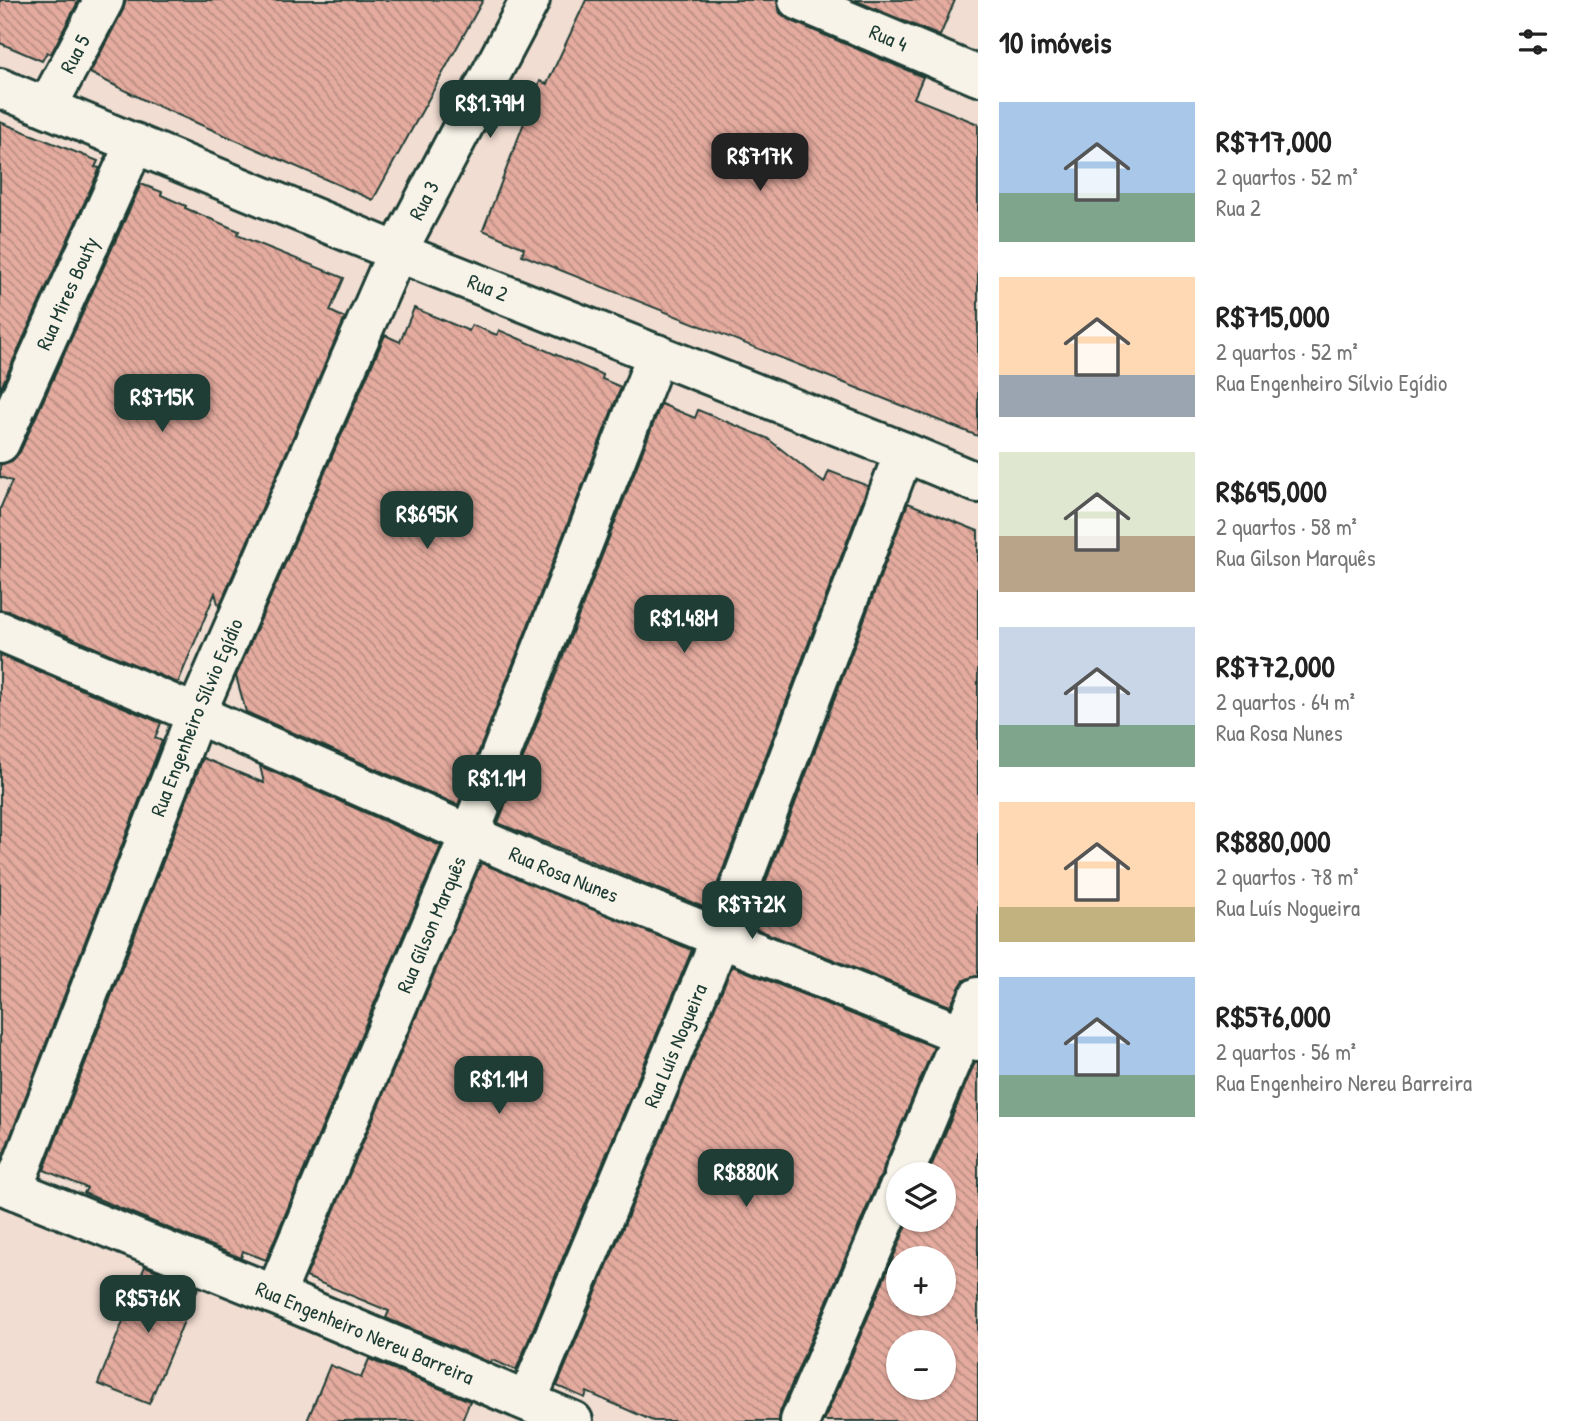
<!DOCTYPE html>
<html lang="pt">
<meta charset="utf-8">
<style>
:root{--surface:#fff;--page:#f2f2f2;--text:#222;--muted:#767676;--accent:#1f3d34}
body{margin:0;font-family:"Patrick Hand",sans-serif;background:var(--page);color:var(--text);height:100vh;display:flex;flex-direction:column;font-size:26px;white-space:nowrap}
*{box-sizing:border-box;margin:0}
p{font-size:23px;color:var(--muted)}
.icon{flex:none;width:38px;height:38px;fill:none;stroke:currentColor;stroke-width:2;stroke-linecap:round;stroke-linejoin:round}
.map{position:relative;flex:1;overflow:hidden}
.drawer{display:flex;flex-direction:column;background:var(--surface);width:595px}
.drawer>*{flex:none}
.controls{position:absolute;left:886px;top:1162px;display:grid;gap:14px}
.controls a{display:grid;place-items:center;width:70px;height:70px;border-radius:50%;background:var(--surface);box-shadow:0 2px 5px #0004;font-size:35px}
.price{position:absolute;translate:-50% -60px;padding:0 16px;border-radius:14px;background:var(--accent);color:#fff;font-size:23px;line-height:46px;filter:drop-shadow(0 2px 4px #0008)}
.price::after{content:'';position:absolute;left:50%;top:42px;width:21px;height:16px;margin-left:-10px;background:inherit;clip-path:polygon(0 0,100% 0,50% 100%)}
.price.selected{background:#222;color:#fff}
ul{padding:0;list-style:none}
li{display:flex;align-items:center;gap:21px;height:175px;padding:0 21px}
li span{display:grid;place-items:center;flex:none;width:196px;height:140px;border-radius:0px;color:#555}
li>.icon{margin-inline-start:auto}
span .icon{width:84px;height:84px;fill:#fffc;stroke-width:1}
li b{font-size:30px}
h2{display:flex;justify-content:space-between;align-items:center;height:84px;padding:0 21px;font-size:30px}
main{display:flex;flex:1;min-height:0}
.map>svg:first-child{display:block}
</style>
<main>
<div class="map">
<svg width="978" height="1421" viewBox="0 0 978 1421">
<defs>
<pattern id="building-back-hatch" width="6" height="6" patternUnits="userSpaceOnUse" patternTransform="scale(1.75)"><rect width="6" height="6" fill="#e5ab9f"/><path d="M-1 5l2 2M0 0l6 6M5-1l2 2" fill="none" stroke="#b98c82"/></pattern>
</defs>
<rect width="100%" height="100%" fill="#f2ddd2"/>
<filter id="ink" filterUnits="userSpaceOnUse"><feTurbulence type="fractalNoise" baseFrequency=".0143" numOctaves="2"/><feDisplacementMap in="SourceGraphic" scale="14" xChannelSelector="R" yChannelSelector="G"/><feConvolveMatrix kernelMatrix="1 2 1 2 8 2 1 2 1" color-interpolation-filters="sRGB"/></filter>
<g filter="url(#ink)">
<g fill="url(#building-back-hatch)" stroke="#1f3d34" stroke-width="2" fill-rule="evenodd">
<path d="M0 0H79L51 54 47 52 42 61 0 43Z"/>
<path d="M126 0H483L373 200 144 100 90 73 123 10Z"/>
<path d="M586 0H777L780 13 789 20 923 77 914 98 978 124V436L522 255 524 248 483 230 540 81 547 84Z"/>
<path d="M854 0H955L940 36Z"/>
<path d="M0 122 98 161 95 167 100 168 0 390Z"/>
<path d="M141 184 162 192 161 195 186 206 185 208 239 231 237 235 344 278 330 311 345 318 219 607 215 593 178 683 9 611 0 610V509L12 481 0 477V465L12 461 20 452Z"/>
<path d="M414 308 469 331 472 325 497 335 499 330 603 375 602 379 621 387 458 805 246 712 236 676 385 335 400 342Z"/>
<path d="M661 404 695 418 698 410 767 438 824 483 829 471 868 486 708 909 498 823Z"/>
<path d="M908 503 978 531V976L964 980 950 1006 749 926Z"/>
<path d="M0 655 161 723 155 738 162 741 4 1153 0 1151Z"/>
<path d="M203 758 264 783 260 766 441 846 266 1260 243 1251 241 1258 161 1225 84 1193 87 1188 44 1170Z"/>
<path d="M481 863 692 950 516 1370 492 1360 491 1363 386 1318 389 1311 306 1277Z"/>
<path d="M732 966 934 1047 884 1166 882 1176 878 1181 780 1412 779 1421H653L587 1392 585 1398 557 1386Z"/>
<path d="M975 1062H978V1421H824L909 1220H943V1174H928ZM898 1258H943V1304H898ZM898 1342H943V1388H898Z"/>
<path d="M145 1266 198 1288 149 1404 98 1384Z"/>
<path d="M369 1359 470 1401 462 1421H307L330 1365 361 1378Z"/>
</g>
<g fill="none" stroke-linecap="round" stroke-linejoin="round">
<defs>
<g id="minor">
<path id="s1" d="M798 0 978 76"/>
<path id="s2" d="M0 88 397 252 904 452 978 483"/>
<path id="s3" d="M47 107 104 0"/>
<path id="s4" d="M0 443 135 143"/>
<path id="s5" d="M0 631 196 714 546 868 978 1041"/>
<path d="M904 1174 978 997"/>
<path id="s6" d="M0 1184 275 1295 573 1421"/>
<path id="s7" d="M13 1189 196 714 397 252 530 0"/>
<path id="s8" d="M275 1295 469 836 657 354"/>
<path id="s9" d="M527 1401 721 937 904 452"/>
<path d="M800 1421 898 1190"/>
</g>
</defs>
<use href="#minor" stroke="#1f3d34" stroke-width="44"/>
<use href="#minor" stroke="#f7f3e8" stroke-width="38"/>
</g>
</g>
<g text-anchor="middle" stroke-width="5" stroke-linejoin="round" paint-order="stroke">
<g font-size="21" fill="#1f3d34" stroke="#f7f3e8">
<text dy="7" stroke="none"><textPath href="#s1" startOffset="98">Rua 4</textPath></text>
<text dy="7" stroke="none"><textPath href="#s3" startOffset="60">Rua 5</textPath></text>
<text dy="7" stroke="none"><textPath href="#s7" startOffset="1071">Rua 3</textPath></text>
<text dy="7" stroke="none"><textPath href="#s2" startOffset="527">Rua 2</textPath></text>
<text dy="7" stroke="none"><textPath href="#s4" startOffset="164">Rua Mires Bouty</textPath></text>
<text dy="7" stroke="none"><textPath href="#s7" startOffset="506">Rua Engenheiro Sílvio Egídio</textPath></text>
<text dy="7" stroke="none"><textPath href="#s5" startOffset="614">Rua Rosa Nunes</textPath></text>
<text dy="7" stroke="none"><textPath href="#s8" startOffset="402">Rua Gilson Marquês</textPath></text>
<text dy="7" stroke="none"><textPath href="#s9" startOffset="385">Rua Luís Nogueira</textPath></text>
<text dy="7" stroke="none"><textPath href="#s6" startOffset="394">Rua Engenheiro Nereu Barreira</textPath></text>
</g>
</g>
</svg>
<div class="controls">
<a><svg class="icon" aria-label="layers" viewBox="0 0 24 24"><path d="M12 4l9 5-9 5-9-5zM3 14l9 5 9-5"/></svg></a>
<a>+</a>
<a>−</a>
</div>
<b class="price" style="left:490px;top:140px">R$1.79M</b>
<b class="price selected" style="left:760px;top:193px">R$717K</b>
<b class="price" style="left:162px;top:434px">R$715K</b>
<b class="price" style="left:427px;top:551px">R$695K</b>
<b class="price" style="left:684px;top:655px">R$1.48M</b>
<b class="price" style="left:497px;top:815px">R$1.1M</b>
<b class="price" style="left:752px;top:941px">R$772K</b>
<b class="price" style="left:499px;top:1116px">R$1.1M</b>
<b class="price" style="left:746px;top:1209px">R$880K</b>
<b class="price" style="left:148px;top:1335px">R$576K</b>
</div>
<section class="drawer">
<h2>10 imóveis<svg class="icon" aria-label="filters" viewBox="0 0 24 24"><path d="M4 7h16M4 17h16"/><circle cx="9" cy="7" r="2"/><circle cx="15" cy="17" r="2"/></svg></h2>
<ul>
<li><span style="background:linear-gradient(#a9c7e8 65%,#7fa58c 0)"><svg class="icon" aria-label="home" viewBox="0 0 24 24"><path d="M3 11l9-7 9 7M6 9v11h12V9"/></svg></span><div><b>R$717,000</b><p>2 quartos · 52 m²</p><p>Rua 2</p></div></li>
<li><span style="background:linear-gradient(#ffd9b3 70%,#9aa5b1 0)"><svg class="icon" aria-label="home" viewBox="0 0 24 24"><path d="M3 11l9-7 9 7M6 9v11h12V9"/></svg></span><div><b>R$715,000</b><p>2 quartos · 52 m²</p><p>Rua Engenheiro Sílvio Egídio</p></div></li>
<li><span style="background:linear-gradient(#dfe7d0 60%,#b9a48a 0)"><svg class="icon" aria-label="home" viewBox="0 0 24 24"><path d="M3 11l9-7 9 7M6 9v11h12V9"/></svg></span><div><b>R$695,000</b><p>2 quartos · 58 m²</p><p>Rua Gilson Marquês</p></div></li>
<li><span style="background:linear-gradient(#c9d6e8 70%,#7fa58c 0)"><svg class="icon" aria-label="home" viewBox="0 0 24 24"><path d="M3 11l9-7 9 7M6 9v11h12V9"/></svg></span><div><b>R$772,000</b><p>2 quartos · 64 m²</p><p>Rua Rosa Nunes</p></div></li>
<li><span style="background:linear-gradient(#ffd9b3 75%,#c2b280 0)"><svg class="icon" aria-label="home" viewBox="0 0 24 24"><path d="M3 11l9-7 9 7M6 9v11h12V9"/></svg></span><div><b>R$880,000</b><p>2 quartos · 78 m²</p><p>Rua Luís Nogueira</p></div></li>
<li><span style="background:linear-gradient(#a9c7e8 70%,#7fa58c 0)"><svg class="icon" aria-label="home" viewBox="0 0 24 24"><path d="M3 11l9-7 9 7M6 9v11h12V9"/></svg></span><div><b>R$576,000</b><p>2 quartos · 56 m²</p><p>Rua Engenheiro Nereu Barreira</p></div></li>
</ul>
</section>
</main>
